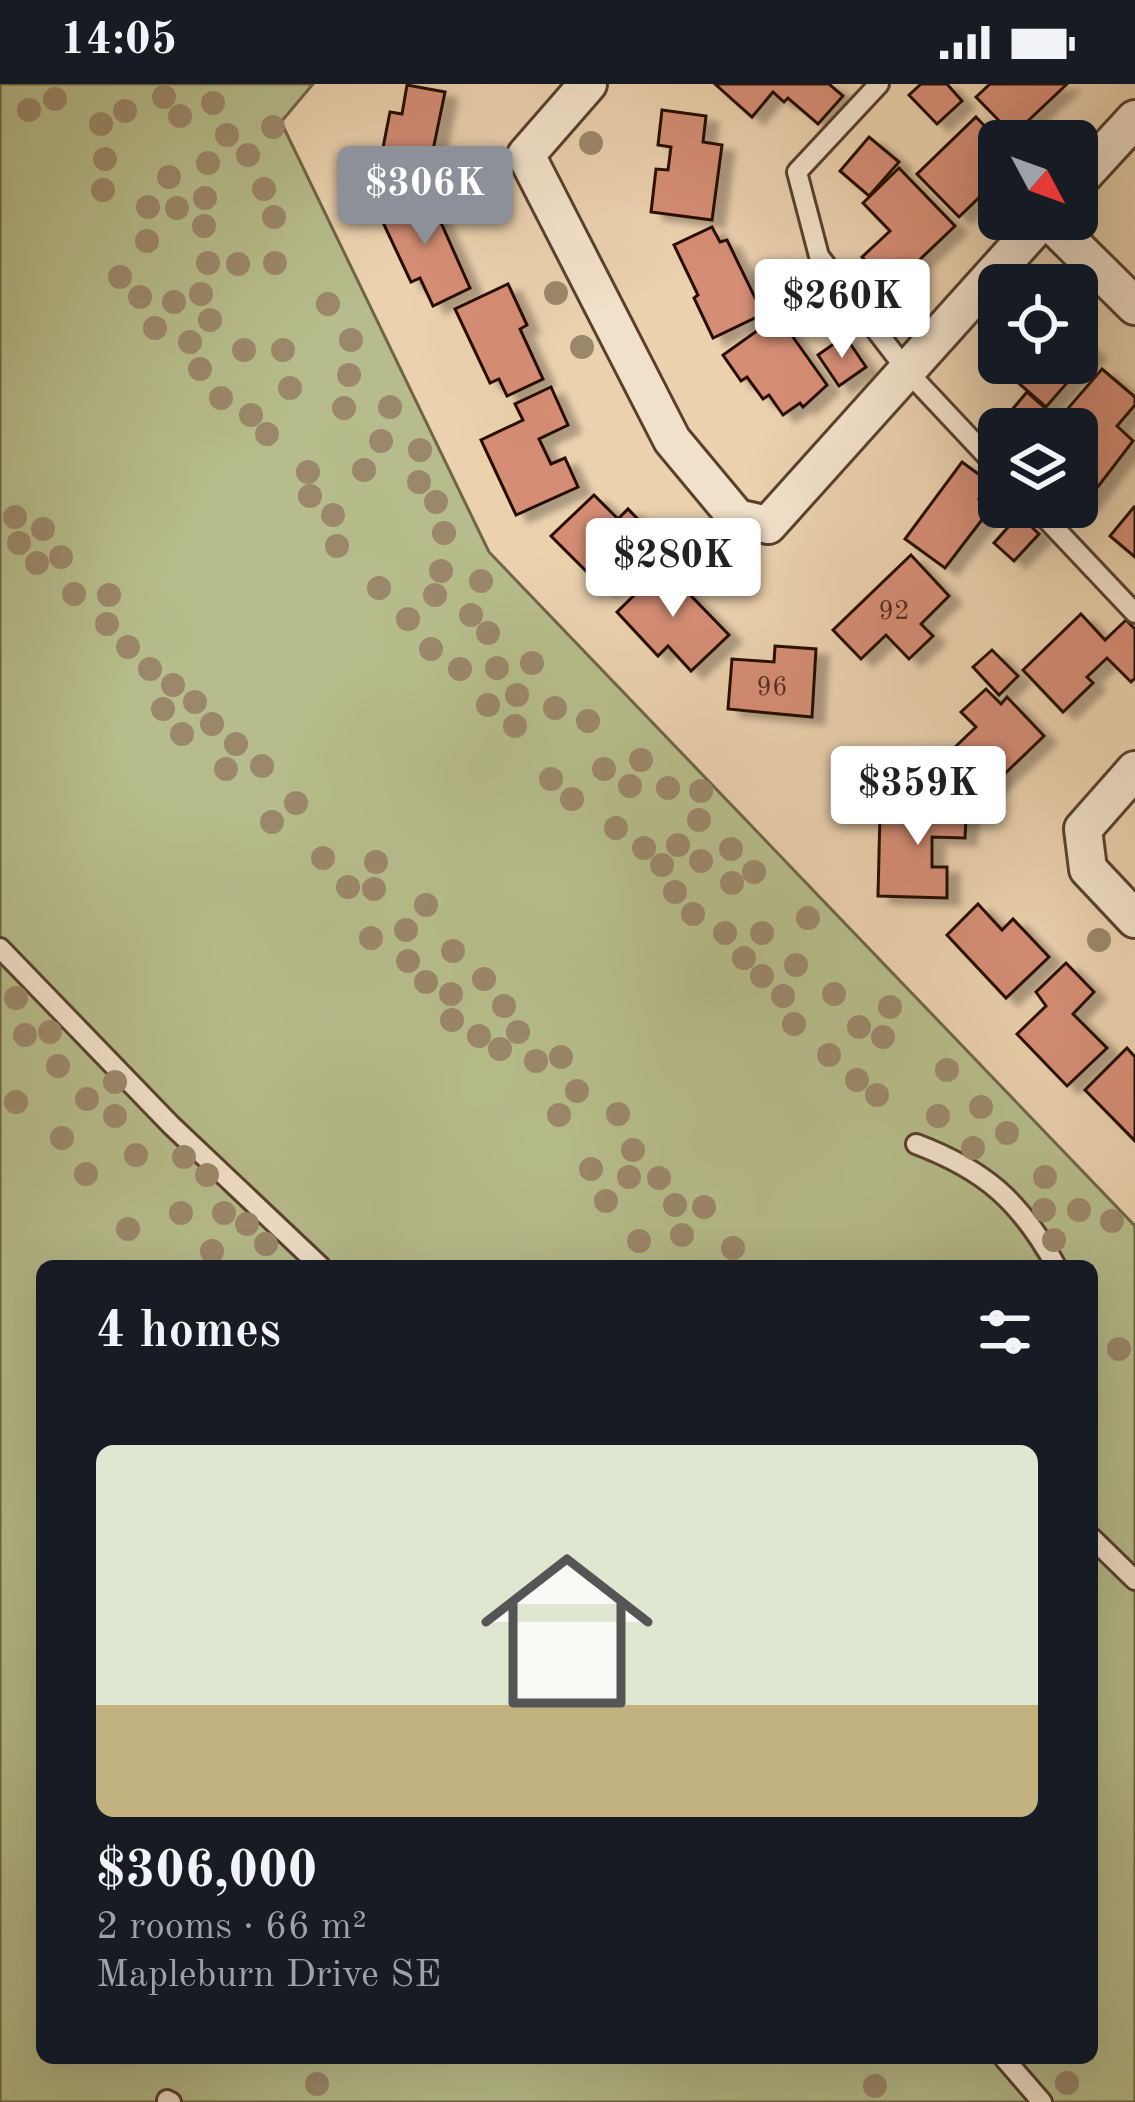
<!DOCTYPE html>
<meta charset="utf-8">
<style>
:root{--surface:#171b24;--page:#242831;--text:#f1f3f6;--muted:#9ea1a6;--line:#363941;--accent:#8c9099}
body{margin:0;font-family:"Old Standard TT",serif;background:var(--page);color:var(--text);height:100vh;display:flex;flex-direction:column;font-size:45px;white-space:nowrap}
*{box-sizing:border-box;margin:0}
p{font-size:39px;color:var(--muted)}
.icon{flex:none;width:66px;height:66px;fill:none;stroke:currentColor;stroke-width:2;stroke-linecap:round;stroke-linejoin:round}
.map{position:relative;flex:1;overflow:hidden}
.side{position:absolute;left:36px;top:1176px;width:1062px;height:804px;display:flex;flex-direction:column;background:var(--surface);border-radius:18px;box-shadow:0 12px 48px #0002}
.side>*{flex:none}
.needle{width:78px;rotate:131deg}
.tools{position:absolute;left:978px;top:36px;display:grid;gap:24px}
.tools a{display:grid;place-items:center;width:120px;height:120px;border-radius:18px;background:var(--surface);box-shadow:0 12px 48px #0002;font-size:60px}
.price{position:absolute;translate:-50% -102px;padding:0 27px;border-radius:12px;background:#fff;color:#222;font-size:39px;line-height:78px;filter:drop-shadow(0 3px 6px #0008)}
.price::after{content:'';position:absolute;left:50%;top:72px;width:36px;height:27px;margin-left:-18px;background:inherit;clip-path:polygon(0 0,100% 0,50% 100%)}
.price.on{background:var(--accent);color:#fff}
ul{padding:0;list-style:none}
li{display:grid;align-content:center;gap:24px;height:636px;padding:0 60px}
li+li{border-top:3px solid var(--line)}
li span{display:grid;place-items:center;height:372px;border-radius:18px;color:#555}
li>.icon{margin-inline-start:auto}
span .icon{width:216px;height:216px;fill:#fffc;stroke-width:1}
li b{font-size:51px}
h2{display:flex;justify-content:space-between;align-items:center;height:144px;padding:0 60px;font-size:51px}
.status{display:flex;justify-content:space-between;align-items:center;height:84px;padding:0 60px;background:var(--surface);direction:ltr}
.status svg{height:33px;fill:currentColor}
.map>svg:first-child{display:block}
</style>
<div class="status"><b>14:05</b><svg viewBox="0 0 49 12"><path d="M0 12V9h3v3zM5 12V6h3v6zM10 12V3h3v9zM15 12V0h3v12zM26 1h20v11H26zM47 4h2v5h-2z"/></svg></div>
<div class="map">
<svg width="1135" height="2018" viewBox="0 0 1135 2018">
<defs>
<filter id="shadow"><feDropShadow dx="12" dy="7" stdDeviation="3" flood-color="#0004"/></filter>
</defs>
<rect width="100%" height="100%" fill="#ebd1ae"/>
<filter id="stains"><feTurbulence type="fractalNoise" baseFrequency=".00167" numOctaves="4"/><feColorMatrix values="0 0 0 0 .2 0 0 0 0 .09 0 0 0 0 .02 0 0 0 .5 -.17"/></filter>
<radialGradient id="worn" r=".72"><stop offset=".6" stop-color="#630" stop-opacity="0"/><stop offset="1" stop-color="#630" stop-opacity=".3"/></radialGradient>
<path fill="#b6bc8b" stroke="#6e6646" stroke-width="3" fill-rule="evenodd" d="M0 0H313L281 38 489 468 1135 1142V2018H0ZM42 1182H1092V1974H42Z"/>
<g fill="#d58d75" stroke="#270f02" stroke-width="3" filter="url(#shadow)">
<path d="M715 0H829L843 12 818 40 788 14 784 18 773 8 752 33Z"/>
<path d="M921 0H947L962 17 937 40 909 11Z"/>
<path d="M990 0H1067L1013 51 976 13Z"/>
<path d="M407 1 445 8 433 66 428 65 421 98 378 89 390 28 402 30Z"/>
<path d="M662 26 706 32 703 58 722 61 712 136 651 128 656 85 668 86 671 63 658 61Z"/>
<path d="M976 33 999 57V83L985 95 991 102 959 133 917 90Z"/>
<path d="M869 53 899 78 869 112 840 87Z"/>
<path d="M899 84 955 142 891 203 862 173 890 147 863 119Z"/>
<path d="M427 107 470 204 433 222 420 194 411 198 379 130Z"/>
<path d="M712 143 720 158 727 156 763 230 713 254 694 214 698 211 674 161Z"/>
<path d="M508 200 527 241 520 245 543 295 507 312 499 295 490 299 455 225Z"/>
<path d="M778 232 827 301 803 323 800 319 783 331 769 311 763 315 747 293 741 297 723 271Z"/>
<path d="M845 252 866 283 839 302 818 271Z"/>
<path d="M1077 253 1094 268 1046 323 1007 289 1016 279H1077Z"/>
<path d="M1102 285 1135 313V321L1117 342 1133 357 1084 421 1077 414V385L1086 375 1077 367V345L1051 344Z"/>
<path d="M551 303 568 341 539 355 551 380 565 374 578 403 516 431 481 356 523 336 515 320Z"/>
<path d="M1027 308 1052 330 1039 345H1005L1000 340Z"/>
<path d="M962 378 992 400 979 415 991 424 945 484 905 455Z"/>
<path d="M594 411 618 435 628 425 657 455 605 506 551 452Z"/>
<path d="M1134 423 1135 424V473L1110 452Z"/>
<path d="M1019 431 1039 450 1014 477 994 459Z"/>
<path d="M911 471 949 512 921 540 933 552 909 575 886 551 861 575 833 546Z"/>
<path d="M663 483 729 551 691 587 668 562 658 572 617 528Z"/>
<path d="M1081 530 1105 556 1126 536 1135 545V594L1131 598 1107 574 1087 593 1093 599 1063 628 1023 586Z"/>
<path d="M775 562 816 565 812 633 728 625 732 575 774 578Z"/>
<path d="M992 566 1018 592 999 611 973 583Z"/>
<path d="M986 605 1001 620 1007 613 1044 652 991 703 978 691 967 702 951 686 963 675 953 665 976 643 961 628Z"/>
<path d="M926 713 967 714 965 754 932 753V783H947V814L878 812 880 729 926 730Z"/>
<path d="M978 820 1002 846 1013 835 1049 873 1006 914 947 851Z"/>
<path d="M1066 879 1094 908 1073 930 1107 964 1067 1002 1017 950 1046 922 1036 908Z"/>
<path d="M1127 964 1135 973V1057L1085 1006Z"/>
</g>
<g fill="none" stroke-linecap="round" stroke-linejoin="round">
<defs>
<g id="service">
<path d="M879 0 797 88 819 172 908 288 999 385"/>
<path d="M1035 423 1135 529"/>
<path d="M0 864 171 1041 320 1182"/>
<path d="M916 1060C985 1086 1020 1117 1056 1182"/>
<path d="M1092 1454 1135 1496"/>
<path d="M1004 1974 1042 2018"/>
<path d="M167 2016 171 2018"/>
</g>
<g id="minor">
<path d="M588 0 526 71 672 356 737 434 768 441 1043 135"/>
<path d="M1077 98 1135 35"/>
<path d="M1047 135 1135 222"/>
<path d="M1135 686 1083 745 1088 785 1135 835"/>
</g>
</defs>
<use href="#service" stroke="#58402d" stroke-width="24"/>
<use href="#minor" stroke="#58402d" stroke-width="42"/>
<use href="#service" stroke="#f2e1ca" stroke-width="18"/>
<use href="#minor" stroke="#f2e1ca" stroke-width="36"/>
</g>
<g fill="#9b886a">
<circle cx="164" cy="13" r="12"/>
<circle cx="55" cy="15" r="12"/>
<circle cx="213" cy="19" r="12"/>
<circle cx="29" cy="26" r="12"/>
<circle cx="125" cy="27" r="12"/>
<circle cx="180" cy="32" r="12"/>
<circle cx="101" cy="40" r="12"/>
<circle cx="273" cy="43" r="12"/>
<circle cx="227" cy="51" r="12"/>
<circle cx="591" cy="59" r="12"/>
<circle cx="248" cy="71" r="12"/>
<circle cx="105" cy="75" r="12"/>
<circle cx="208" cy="79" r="12"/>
<circle cx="169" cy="93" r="12"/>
<circle cx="264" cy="105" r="12"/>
<circle cx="103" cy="106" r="12"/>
<circle cx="205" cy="114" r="12"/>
<circle cx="148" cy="123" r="12"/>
<circle cx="177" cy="124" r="12"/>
<circle cx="274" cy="133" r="12"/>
<circle cx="204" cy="142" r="12"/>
<circle cx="147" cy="157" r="12"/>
<circle cx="208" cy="179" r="12"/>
<circle cx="275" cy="179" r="12"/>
<circle cx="238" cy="180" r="12"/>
<circle cx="120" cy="193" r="12"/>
<circle cx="556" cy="209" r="12"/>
<circle cx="201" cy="210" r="12"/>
<circle cx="140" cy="213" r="12"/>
<circle cx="174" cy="218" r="12"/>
<circle cx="328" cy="220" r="12"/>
<circle cx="210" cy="236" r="12"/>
<circle cx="155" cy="244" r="12"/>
<circle cx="351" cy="256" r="12"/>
<circle cx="190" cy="258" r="12"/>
<circle cx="582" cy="263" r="12"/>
<circle cx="244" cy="266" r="12"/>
<circle cx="283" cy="266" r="12"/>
<circle cx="200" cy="285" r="12"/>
<circle cx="349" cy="291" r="12"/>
<circle cx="290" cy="304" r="12"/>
<circle cx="221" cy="314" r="12"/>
<circle cx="390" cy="323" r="12"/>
<circle cx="344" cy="324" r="12"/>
<circle cx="251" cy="331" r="12"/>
<circle cx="267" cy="350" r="12"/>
<circle cx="381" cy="357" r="12"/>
<circle cx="420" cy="366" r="12"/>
<circle cx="364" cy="386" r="12"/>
<circle cx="308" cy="388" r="12"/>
<circle cx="419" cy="398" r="12"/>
<circle cx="310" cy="412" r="12"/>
<circle cx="436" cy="418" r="12"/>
<circle cx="333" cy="431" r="12"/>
<circle cx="15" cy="433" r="12"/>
<circle cx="43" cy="445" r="12"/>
<circle cx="444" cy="449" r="12"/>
<circle cx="19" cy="459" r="12"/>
<circle cx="337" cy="462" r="12"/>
<circle cx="61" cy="473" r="12"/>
<circle cx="37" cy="479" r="12"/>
<circle cx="441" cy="487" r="12"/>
<circle cx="481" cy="497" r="12"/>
<circle cx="379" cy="504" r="12"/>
<circle cx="74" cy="510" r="12"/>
<circle cx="109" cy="511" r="12"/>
<circle cx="435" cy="511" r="12"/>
<circle cx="471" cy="531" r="12"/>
<circle cx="408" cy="535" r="12"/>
<circle cx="107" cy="540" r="12"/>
<circle cx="488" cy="549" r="12"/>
<circle cx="128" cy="563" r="12"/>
<circle cx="431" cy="565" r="12"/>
<circle cx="532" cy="579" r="12"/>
<circle cx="497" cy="584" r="12"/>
<circle cx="150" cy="585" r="12"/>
<circle cx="460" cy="585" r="12"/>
<circle cx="173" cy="601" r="12"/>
<circle cx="517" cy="611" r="12"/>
<circle cx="195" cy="618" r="12"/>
<circle cx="488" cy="621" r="12"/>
<circle cx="555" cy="624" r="12"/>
<circle cx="163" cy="625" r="12"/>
<circle cx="588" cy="637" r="12"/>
<circle cx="212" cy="640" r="12"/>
<circle cx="515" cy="642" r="12"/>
<circle cx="182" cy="650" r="12"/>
<circle cx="236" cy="660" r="12"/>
<circle cx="641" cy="676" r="12"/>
<circle cx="262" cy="682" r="12"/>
<circle cx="226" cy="685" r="12"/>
<circle cx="604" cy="685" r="12"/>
<circle cx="551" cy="695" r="12"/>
<circle cx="630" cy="702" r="12"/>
<circle cx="668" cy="704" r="12"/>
<circle cx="701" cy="707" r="12"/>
<circle cx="572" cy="715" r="12"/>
<circle cx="296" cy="719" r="12"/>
<circle cx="699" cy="736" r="12"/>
<circle cx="272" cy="738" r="12"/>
<circle cx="616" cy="744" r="12"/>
<circle cx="678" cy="761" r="12"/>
<circle cx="644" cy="764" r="12"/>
<circle cx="731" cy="765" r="12"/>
<circle cx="323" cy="774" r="12"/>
<circle cx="701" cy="777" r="12"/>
<circle cx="376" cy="778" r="12"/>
<circle cx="662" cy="781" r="12"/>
<circle cx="754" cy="788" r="12"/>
<circle cx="732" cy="799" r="12"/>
<circle cx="348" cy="803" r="12"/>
<circle cx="374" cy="805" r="12"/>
<circle cx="675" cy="808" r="12"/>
<circle cx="426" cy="821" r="12"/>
<circle cx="693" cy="830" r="12"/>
<circle cx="808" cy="834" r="12"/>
<circle cx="406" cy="846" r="12"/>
<circle cx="725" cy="849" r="12"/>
<circle cx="762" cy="849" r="12"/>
<circle cx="371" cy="854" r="12"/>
<circle cx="1099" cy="856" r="12"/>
<circle cx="453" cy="867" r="12"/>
<circle cx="744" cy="874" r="12"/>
<circle cx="408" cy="877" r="12"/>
<circle cx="796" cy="881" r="12"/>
<circle cx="762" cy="892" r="12"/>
<circle cx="484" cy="895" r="12"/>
<circle cx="426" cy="898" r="12"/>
<circle cx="451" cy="910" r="12"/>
<circle cx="834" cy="910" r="12"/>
<circle cx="783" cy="912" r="12"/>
<circle cx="16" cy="914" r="12"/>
<circle cx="504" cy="922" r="12"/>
<circle cx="890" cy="923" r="12"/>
<circle cx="452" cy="936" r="12"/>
<circle cx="794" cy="940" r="12"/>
<circle cx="859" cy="943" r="12"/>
<circle cx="50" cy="948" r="12"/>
<circle cx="518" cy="948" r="12"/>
<circle cx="25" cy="951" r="12"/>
<circle cx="479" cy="952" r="12"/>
<circle cx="883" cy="953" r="12"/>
<circle cx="500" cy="965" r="12"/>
<circle cx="829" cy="971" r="12"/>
<circle cx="561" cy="973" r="12"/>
<circle cx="536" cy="977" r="12"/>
<circle cx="58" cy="982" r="12"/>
<circle cx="947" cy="986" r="12"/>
<circle cx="857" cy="996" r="12"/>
<circle cx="115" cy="998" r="12"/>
<circle cx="577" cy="1007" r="12"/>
<circle cx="877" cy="1011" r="12"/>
<circle cx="87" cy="1015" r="12"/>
<circle cx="16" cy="1018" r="12"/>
<circle cx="981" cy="1023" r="12"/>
<circle cx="618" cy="1030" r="12"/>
<circle cx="559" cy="1031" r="12"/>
<circle cx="115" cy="1032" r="12"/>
<circle cx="938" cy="1032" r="12"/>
<circle cx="1007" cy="1049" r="12"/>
<circle cx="62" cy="1054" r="12"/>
<circle cx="973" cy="1064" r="12"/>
<circle cx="633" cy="1066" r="12"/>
<circle cx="136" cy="1071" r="12"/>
<circle cx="184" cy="1073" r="12"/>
<circle cx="591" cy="1085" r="12"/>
<circle cx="86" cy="1090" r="12"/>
<circle cx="207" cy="1091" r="12"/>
<circle cx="629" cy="1093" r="12"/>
<circle cx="1045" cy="1093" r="12"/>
<circle cx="659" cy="1094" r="12"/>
<circle cx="606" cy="1117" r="12"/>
<circle cx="675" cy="1121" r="12"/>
<circle cx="704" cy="1123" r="12"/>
<circle cx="1044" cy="1126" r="12"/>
<circle cx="1079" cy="1126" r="12"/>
<circle cx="181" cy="1129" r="12"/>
<circle cx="224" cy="1129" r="12"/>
<circle cx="1112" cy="1137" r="12"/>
<circle cx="247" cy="1140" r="12"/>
<circle cx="128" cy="1145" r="12"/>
<circle cx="682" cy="1151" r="12"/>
<circle cx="1054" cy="1156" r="12"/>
<circle cx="639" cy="1157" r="12"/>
<circle cx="266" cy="1160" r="12"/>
<circle cx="733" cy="1164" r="12"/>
<circle cx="212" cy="1167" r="12"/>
<circle cx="1119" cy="1265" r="12"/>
<circle cx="1067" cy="1999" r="12"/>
<circle cx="317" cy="2000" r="12"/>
<circle cx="875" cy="2002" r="12"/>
</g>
<g text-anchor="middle" stroke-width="9" stroke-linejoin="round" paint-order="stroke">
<g font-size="27" fill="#522e1f">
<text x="894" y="535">92</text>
<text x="772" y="611">96</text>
</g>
</g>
<rect width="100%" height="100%" filter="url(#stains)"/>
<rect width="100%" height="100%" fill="url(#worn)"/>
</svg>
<div class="tools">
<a><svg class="needle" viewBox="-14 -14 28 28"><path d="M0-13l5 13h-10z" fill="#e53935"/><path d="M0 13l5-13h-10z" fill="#9ea1a6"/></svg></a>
<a><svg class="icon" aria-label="locate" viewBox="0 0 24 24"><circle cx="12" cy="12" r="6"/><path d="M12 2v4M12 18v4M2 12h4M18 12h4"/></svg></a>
<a><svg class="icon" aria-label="layers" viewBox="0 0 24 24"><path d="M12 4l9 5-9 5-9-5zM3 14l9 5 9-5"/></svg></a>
</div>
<b class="price on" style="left:425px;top:164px">$306K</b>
<b class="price" style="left:842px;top:277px">$260K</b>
<b class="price" style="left:673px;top:536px">$280K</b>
<b class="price" style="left:918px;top:764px">$359K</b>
<section class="side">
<h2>4 homes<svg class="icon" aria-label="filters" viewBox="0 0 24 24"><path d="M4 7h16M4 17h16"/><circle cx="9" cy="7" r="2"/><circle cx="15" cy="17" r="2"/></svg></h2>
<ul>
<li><span style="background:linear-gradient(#dfe7d0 70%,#c2b280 0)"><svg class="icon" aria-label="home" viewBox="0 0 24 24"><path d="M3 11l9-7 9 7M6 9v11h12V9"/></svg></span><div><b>$306,000</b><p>2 rooms · 66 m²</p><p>Mapleburn Drive SE</p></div></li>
</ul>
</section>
</div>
